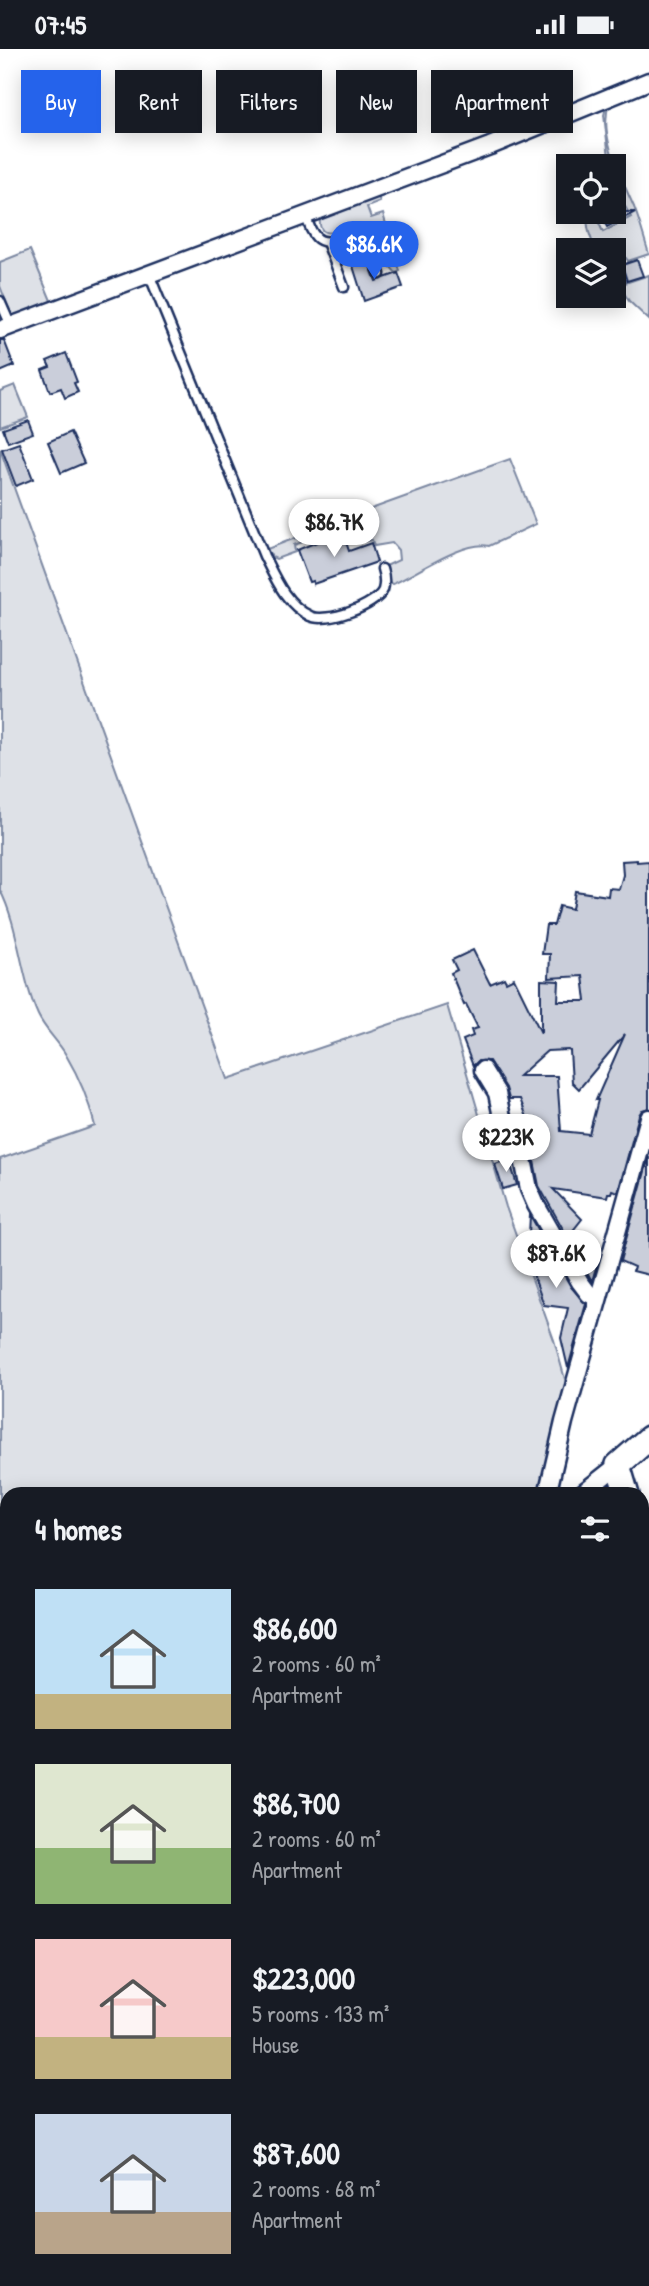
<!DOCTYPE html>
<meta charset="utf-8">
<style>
:root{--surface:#171b24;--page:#242831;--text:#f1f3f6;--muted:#9ea1a6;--accent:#2563eb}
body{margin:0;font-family:"Patrick Hand",sans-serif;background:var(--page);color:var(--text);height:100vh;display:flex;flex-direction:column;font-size:26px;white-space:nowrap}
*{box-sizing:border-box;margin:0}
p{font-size:23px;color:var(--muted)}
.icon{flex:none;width:38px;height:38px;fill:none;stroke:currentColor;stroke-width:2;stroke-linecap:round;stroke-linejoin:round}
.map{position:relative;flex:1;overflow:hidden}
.sheet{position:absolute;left:0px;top:1438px;width:649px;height:800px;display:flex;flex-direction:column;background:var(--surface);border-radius:21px 21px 0 0;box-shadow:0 4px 18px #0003}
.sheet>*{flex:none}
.hud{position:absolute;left:21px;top:21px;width:607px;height:63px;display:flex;gap:14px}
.tools{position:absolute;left:556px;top:105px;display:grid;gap:14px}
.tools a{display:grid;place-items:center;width:70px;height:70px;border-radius:0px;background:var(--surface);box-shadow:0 4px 18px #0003;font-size:35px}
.price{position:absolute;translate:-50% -60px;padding:0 16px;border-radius:24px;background:#fff;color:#222;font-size:23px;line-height:46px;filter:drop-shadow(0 2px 4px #0008)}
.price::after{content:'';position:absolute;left:50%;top:42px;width:21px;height:16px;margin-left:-10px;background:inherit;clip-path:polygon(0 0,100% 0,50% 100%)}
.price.selected{background:var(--accent);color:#fff}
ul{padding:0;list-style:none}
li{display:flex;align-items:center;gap:21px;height:175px;padding:0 35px}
li span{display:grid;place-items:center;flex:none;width:196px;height:140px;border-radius:0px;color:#555}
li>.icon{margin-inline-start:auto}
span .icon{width:84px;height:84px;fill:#fffc;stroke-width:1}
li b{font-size:30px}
h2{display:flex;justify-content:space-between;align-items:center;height:84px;padding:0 35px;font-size:30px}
.tag{padding:0 24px;border-radius:0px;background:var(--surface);box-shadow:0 4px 18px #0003;font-size:24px;line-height:63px}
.tag.selected{background:var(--accent);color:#fff}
.status{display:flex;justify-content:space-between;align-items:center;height:49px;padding:0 35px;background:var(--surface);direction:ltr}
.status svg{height:19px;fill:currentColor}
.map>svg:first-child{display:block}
</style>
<div class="status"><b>07:45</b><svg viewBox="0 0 49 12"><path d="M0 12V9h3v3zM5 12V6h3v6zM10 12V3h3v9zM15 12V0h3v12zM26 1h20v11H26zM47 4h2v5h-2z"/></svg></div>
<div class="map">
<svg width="649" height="2237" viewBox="0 0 649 2237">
<rect width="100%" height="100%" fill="#fff"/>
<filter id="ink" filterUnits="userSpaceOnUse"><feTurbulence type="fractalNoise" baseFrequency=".0143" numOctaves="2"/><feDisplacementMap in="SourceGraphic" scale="14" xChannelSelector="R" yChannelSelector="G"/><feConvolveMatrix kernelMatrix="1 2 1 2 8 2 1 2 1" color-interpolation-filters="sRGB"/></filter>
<g filter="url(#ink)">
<g fill="#dee1e7" stroke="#7c88a2" stroke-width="2">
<path d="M609 55C598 86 622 130 634 158 640 173 644 189 649 205L628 212 626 209 615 213 619 222 614 224V201H597C589 189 587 178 587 163H594L603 183 631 168 623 154 614 146V117H610L604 66 606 58Z"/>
<path d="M378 147 380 153 367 158 371 169 383 165 400 222 396 224 388 215 390 206 384 201 368 180C350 173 317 198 320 170L324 166Z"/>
<path d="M30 201 52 254 12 268 0 237V213Z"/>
<path d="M649 226V271L629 252 619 236Z"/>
<path d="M15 336 28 368 0 378V342Z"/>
<path d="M0 400 228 1030 447 956 506 1158 554 1291 568 1341 542 1445 7 1446V1758L0 1760V1110L95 1077C89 1052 79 1028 66 1006 58 992 45 981 38 966 20 926 19 878 0 841Z"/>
<path d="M510 410 536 475 489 497C464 491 416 525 393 535L389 534C389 528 385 521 386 517L399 511 398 501 392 494 374 497 372 491 366 492 360 473 294 496 295 503 276 510 272 508 267 500 360 464Z"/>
<path d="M462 2231H592L594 2237H442Z"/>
</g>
<g fill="#caceda" stroke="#1b2f5e" stroke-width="2" fill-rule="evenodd">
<path d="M599 163H635L607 178Z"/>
<path d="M364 210 365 213 368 212 376 232 398 224 403 238 364 252 352 214Z"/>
<path d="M637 211 643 227 627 232 622 216Z"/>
<path d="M0 291H4L14 317 0 323Z"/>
<path d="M66 304 77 333 74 334 78 343 65 349 61 339 50 343 42 321 50 318 47 312Z"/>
<path d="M28 371 33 384 8 393 3 380Z"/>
<path d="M70 383 84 414 61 424 48 393Z"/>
<path d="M19 394 33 430 16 437 2 400Z"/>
<path d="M334 486 335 490 344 487 349 502 371 494 377 513 313 535V532L309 533 297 501Z"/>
<path d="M637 811V813L649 812V1059L642 1061 639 1066 618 1143 612 1141 611 1144H608L607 1148 553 1140 582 1170 571 1184 585 1187 582 1196 601 1202 592 1232 539 1137 534 1112 535 1094 530 1095 517 1075 528 1071 520 1050H509L506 1039 489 1012H478L473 1017 463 991 473 987 471 981 478 979 466 955 464 956 451 924 457 921 452 911 473 901 490 935 504 929 506 933 514 929 541 984V931L559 932 558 952H586L583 927 549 929 550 905H542L546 876H554L559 857 572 860 575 842 608 847 609 839 619 840 623 826 622 812ZM625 985 596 1051H598L589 1085 561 1082 557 1027H519L547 1002 568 1001 570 1002 572 1033 579 1040Z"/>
<path d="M649 1108V1226L633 1222 634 1218 620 1212Z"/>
<path d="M509 1110 517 1136 503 1140 495 1115Z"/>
<path d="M530 1166 571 1238 586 1255 568 1319 561 1289 568 1259 544 1256 528 1211 538 1207 529 1185Z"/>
</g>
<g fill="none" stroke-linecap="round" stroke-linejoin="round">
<defs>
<g id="lane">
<path d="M306 167C308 174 311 183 316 188 328 201 351 181 366 188L380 225"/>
<path d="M327 193 344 238"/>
<path d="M149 225 264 507C275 529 286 556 310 567 326 575 376 557 383 541 385 534 384 526 382 520"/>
<path d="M0 252 11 277"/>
<path d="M186 2231 188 2237"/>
</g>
<g id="street">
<path d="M0 281 490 97 649 32"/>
<path d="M483 1021 497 1044 503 1073 521 1100 529 1140 536 1156 580 1233 589 1245 598 1249"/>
<path d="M547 1446 564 1373 649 1069"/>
<path d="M580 1446 618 1416"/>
<path d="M0 2152 7 2150"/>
<path d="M0 2198 7 2196"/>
<path d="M0 2213 7 2229"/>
<path d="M85 2231 87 2237"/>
<path d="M640 2231 642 2237"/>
<path d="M326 2237 328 2231"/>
</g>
<g id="secondary">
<path d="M627 1446 618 1416 649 1389"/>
<path d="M642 1495 649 1516"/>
</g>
</defs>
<use href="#lane" stroke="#1b2f5e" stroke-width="13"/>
<use href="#street" stroke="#1b2f5e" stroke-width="21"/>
<use href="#secondary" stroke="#1b2f5e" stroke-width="28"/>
<use href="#lane" stroke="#fff" stroke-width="8"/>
<use href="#street" stroke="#fff" stroke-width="16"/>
<use href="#secondary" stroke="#fff" stroke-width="23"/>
</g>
</g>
</svg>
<div class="tools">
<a><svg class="icon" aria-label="locate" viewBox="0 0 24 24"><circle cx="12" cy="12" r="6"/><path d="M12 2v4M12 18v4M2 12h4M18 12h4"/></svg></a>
<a><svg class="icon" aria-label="layers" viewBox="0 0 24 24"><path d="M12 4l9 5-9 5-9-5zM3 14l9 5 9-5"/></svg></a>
</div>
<b class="price selected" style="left:374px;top:232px">$86.6K</b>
<b class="price" style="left:334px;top:510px">$86.7K</b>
<b class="price" style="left:506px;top:1125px">$223K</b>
<b class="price" style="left:556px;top:1241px">$87.6K</b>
<div class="hud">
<a class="tag selected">Buy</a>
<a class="tag">Rent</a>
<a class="tag">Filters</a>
<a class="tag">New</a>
<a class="tag">Apartment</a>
</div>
<section class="sheet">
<h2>4 homes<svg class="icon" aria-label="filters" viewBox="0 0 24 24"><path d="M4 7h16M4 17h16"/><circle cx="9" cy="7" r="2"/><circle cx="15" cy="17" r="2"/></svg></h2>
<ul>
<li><span style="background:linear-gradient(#bfe0f5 75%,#c2b280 0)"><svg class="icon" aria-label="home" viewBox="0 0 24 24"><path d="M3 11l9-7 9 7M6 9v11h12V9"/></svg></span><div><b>$86,600</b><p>2 rooms · 60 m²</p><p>Apartment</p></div></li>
<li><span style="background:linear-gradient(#dfe7d0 60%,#8fb573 0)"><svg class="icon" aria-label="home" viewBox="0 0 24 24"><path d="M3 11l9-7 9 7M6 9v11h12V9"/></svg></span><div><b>$86,700</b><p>2 rooms · 60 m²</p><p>Apartment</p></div></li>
<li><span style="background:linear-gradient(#f6c9c9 70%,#c2b280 0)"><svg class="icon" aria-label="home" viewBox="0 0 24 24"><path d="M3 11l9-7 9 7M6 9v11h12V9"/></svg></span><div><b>$223,000</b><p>5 rooms · 133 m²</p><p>House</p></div></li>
<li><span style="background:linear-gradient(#c9d6e8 70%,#b9a48a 0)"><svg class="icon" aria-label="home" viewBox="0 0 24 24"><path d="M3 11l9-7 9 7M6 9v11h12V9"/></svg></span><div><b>$87,600</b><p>2 rooms · 68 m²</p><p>Apartment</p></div></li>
</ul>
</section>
</div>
